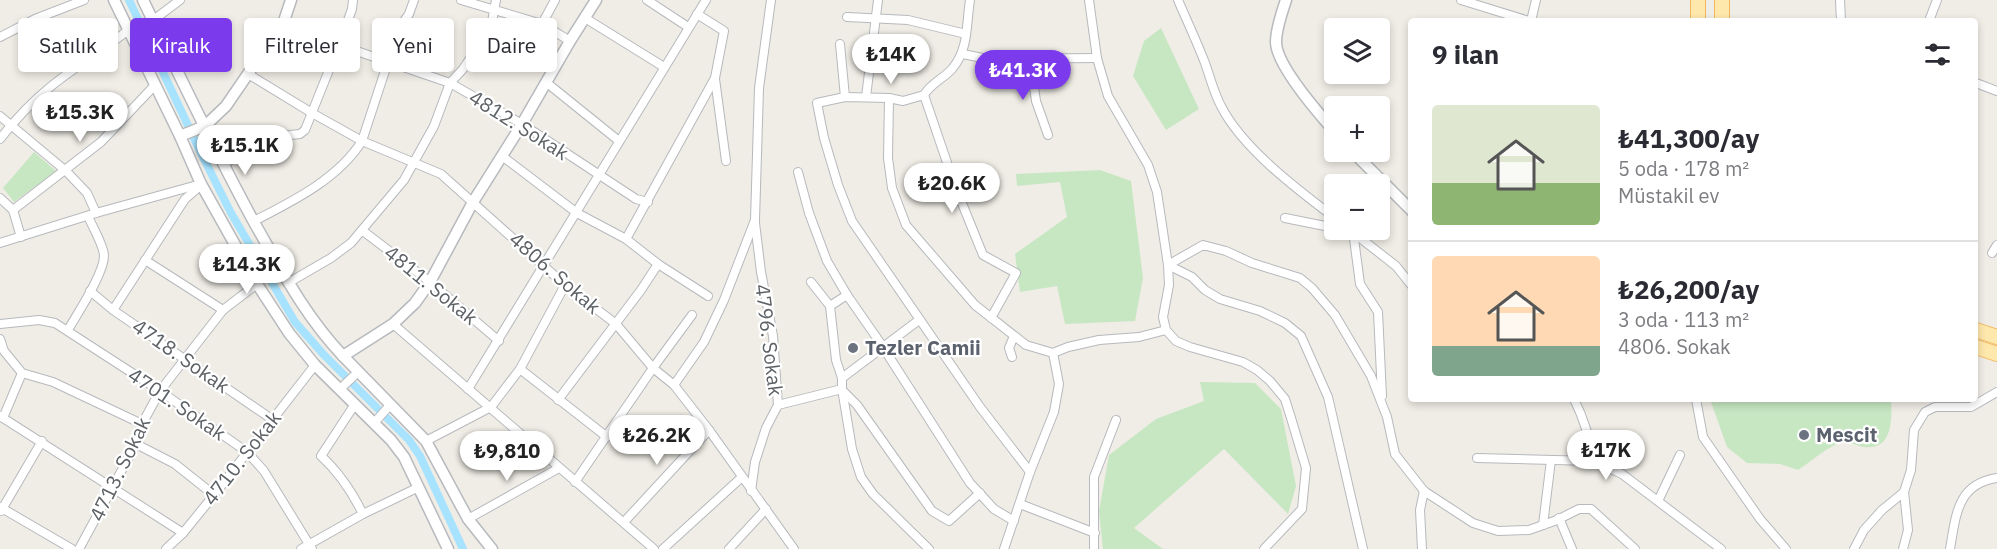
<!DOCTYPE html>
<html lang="tr">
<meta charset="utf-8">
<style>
:root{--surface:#fff;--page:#f7f7f7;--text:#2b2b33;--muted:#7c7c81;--line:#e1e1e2;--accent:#7c3aed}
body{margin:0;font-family:"IBM Plex Sans",sans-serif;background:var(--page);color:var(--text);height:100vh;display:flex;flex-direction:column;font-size:22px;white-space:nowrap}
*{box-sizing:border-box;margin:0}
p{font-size:20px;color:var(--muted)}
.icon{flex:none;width:33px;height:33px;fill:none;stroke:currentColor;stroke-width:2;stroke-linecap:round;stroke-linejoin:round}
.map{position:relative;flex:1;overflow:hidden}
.sheet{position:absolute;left:1408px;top:18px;width:570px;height:384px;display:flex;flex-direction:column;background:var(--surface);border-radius:6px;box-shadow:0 3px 9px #0003}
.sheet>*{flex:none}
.guide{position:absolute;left:18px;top:18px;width:570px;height:54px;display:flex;gap:12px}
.tools{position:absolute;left:1324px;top:18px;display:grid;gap:12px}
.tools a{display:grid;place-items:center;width:66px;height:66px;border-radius:6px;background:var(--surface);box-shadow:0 3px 9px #0003;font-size:30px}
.price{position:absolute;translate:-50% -51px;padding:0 14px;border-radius:21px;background:#fff;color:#222;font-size:20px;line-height:39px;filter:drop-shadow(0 2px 3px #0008)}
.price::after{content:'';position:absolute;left:50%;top:36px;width:18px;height:14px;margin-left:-9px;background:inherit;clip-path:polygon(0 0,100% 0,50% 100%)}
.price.active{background:var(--accent);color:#fff}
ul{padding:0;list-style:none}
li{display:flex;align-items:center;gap:18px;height:150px;padding:0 24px}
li+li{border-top:2px solid var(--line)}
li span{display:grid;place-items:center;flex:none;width:168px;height:120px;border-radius:6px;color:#555}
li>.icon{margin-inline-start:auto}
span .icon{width:72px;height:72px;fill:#fffc;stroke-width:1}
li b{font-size:26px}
h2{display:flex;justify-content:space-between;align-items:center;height:72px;padding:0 24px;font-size:26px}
.tag{padding:0 21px;border-radius:6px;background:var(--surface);box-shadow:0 3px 9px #0003;font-size:21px;line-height:54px}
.tag.active{background:var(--accent);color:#fff}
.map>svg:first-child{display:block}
</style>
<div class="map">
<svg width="1997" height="549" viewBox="0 0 1997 549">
<rect width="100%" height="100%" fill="#f0ede6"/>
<g fill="#c7e7c3">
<path d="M1161 28 1199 109 1166 130 1133 76 1144 41Z"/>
<path d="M34 152 56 171 14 202 3 188Z"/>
<path d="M1100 170 1131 181 1143 278 1135 321 1065 324 1057 286 1020 292 1015 254 1067 217 1060 182 1017 186 1016 174Z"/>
<path d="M1200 382 1255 383 1281 409 1296 486 1288 514 1224 449 1134 528 1163 549H1103L1099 511 1109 455 1156 419 1204 401Z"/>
<path d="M1710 399H1891C1892 419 1893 451 1864 447 1854 445 1849 440 1837 444 1825 449 1809 463 1798 470L1780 464 1747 463 1727 447Z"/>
</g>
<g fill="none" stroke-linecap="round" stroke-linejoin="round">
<path stroke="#a7e3ff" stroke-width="8" d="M129 0 200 151 231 213 295 322 324 355 409 440 420 456 463 549"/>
<defs>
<g id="minor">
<path d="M461 0 542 24 570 41"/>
<path d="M647 0 688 27"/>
<path d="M970 0C966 25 969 49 952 69 943 79 931 83 924 95L903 101 889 98 845 97 817 103 824 138 838 185 852 221 980 407 1030 472"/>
<path d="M1089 0 1097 58 1108 96 1148 165 1157 192 1168 265 1169 285 1163 317 1166 330 1176 341 1190 347 1243 362 1257 370 1270 381 1285 399 1291 418 1306 468 1302 509 1264 549"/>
<path d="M1178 0C1187 21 1197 42 1205 63 1210 77 1214 93 1221 106 1242 148 1298 190 1335 218"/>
<path d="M1461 0 1529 21"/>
<path d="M1840 0 1841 21"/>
<path d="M847 17 908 20 966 34"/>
<path d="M585 18 664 67"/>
<path d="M152 21 180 0"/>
<path d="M284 21 339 45 450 83 522 124 636 199 648 202"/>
<path d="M1531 21 1536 0"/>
<path d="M1929 21 1937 0"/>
<path d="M542 24 555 0"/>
<path d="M0 37 35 19 84 0"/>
<path d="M840 44 845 97"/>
<path d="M963 54 987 59 1097 58"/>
<path d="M1030 59 1036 101 1048 135"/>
<path d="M248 74 312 113 362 141 441 174 565 285 616 324 653 368 674 385 709 430 794 549"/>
<path d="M715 79 726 161"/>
<path d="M547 83 619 141"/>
<path d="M1976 83 1997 91"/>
<path d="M924 95 955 186 983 255 1016 273 991 318"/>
<path d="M866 97 878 0"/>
<path d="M889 98 888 158 892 188 906 225 975 305 1026 345 1053 353 1068 347 1099 340 1139 337 1166 330"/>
<path d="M0 116 66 171 87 193 96 213"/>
<path d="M0 139C14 121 31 103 49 88 74 67 103 51 128 30"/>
<path d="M502 156 577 213 626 239"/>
<path d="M223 164 272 137 300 134 305 130 339 45 352 9 353 0"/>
<path d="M798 172 809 213 827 261 847 295 879 341 970 483 994 509 1014 521"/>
<path d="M0 198 13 210 21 237"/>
<path d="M13 210 101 142 155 85"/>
<path d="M1285 218 1335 228"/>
<path d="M254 221C293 201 338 179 362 141L399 28 409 14 414 0"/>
<path d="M1345 230 1353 231 1360 284 1378 312 1382 396"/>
<path d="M1350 230 1396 266 1412 286"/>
<path d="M363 231 430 282 499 341"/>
<path d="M0 243 96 213 201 184"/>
<path d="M1992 253 1997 245"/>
<path d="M145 260 223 310"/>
<path d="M658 264 708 296"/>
<path d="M1168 265 1203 245 1226 251 1252 263 1300 278 1312 288 1335 315 1371 376 1387 417 1395 454 1424 491 1473 523 1498 531 1529 530 1557 520 1579 509H1591L1635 549"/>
<path d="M1168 265 1192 277 1205 290 1220 299 1260 311 1285 323 1301 336 1328 397 1363 549"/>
<path d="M811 282 830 306"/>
<path d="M288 283 331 258 351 243 404 180 434 126 450 83 463 69 491 27 496 0"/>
<path d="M90 291 113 310 273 420"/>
<path d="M847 295 830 306 836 360 842 378V389L852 449 861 477 873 494 929 549"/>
<path d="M113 310 185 199 199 187"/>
<path d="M0 324 39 320 55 323 160 391 247 452 264 471 312 549"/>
<path d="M393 324 654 549"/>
<path d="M68 330C77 314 105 272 104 255 103 244 92 226 88 216"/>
<path d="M0 339 4 351 22 373 53 382 142 424"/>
<path d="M1012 357 1009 348 1014 336"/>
<path d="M520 369 607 437"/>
<path d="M842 378 919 320"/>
<path d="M674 385 704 342 724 300 755 220 759 88 771 0"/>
<path d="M340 389 358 372"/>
<path d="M468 389 706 0"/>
<path d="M842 390 857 405 932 511 949 521 980 493"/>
<path d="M1574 399C1584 419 1590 439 1594 461"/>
<path d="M1696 399 1703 437 1760 519 1786 549"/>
<path d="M558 400 641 290 658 264 626 239 715 78 724 31 697 14"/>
<path d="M355 404 321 456C340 473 352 492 363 514"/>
<path d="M778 405 842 389"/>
<path d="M0 416 183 533"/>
<path d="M3 418 22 373"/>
<path d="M374 423 391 404"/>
<path d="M426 441 491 407 520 369 565 285"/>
<path d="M136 444 175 464 214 495"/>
<path d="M1477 458 1594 461 1622 474 1721 549"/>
<path d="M575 482 653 368 692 315"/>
<path d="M751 491 755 462 766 428 778 405 773 336 761 272 755 223"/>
<path d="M1658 501 1680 455"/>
<path d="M1020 504 1095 533"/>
<path d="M0 507 72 549"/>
<path d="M1 511 42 441"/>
<path d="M1559 518 1572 549"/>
<path d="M468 519 559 468"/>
<path d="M624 522 709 430"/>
<path d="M1543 525 1551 460"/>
<path d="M79 549 136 444 142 424 160 391 223 310 257 284"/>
<path d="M166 549 183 533 214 495 315 365"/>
<path d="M301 549 363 514 419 487"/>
<path d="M663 549 742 477"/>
<path d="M729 549 766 509"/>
<path d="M1004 549 1030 472 1054 412 1059 384 1053 353"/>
<path d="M1094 549V477L1116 420"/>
<path d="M1422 549 1420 510 1424 491"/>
<path d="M1854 549 1864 530 1882 510 1904 492 1911 470 1914 430 1925 412 1935 407H1971L1997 392"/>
<path d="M1903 549 1908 530 1904 492"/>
<path d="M1950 549C1956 515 1957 484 1997 478"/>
</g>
<g id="tertiary">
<path d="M114 0 180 136 201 184 257 284 289 333 315 365 391 440 404 457 448 549"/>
<path d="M143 0C179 75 215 151 255 224 282 271 305 316 343 356"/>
<path d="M1286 0C1282 12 1276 29 1276 42 1276 65 1319 114 1335 132"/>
<path d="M180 136 205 126 226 106 284 21 291 0"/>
<path d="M1353 152 1412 211"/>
<path d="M492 549 468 519 426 441 343 356 393 324 415 303 430 282 473 202 522 124 570 41 596 0"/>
</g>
<g id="primary">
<path d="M1698 0V21"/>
<path d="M1722 0V21"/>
<path d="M1976 330 1997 337"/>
<path d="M1976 347 1997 354"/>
</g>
</defs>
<use href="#minor" stroke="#b6b9bd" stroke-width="10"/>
<use href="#tertiary" stroke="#b6b9bd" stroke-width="13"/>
<use href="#primary" stroke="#f2b75d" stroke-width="16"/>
<use href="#minor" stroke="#fff" stroke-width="8"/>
<use href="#tertiary" stroke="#fff" stroke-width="10"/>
<use href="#primary" stroke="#ffe8ac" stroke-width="14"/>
</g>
<g fill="#6b7280" stroke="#fff" stroke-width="2">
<circle cx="853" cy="348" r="6"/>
<circle cx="1804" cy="435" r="6"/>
</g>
<g text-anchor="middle" stroke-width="4.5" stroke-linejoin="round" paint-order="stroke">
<g font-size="20" fill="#5d6266" stroke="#fff">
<text transform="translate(519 125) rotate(32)" y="7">4812. Sokak</text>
<text transform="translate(555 273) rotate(41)" y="7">4806. Sokak</text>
<text transform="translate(431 285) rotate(39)" y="7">4811. Sokak</text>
<text transform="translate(769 340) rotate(83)" y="7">4796. Sokak</text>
<text transform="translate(181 356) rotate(35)" y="7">4718. Sokak</text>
<text transform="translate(177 404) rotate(34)" y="7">4701. Sokak</text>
<text transform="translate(242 458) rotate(-52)" y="7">4710. Sokak</text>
<text transform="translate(120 469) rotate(-64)" y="7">4713. Sokak</text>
</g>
<g font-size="20" font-weight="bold" fill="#5b616d" stroke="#fff" text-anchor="start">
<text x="865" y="355">Tezler Camii</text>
<text x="1816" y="442">Mescit</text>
</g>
</g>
</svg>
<div class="tools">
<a><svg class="icon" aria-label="layers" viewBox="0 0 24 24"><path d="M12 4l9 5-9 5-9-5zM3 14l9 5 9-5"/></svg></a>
<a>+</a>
<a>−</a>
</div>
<b class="price" style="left:891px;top:85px">₺14K</b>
<b class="price active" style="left:1023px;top:101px">₺41.3K</b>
<b class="price" style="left:80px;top:143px">₺15.3K</b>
<b class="price" style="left:245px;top:176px">₺15.1K</b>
<b class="price" style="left:952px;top:214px">₺20.6K</b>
<b class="price" style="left:247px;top:295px">₺14.3K</b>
<b class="price" style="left:657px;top:466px">₺26.2K</b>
<b class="price" style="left:1606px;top:481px">₺17K</b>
<b class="price" style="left:507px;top:482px">₺9,810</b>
<div class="guide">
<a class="tag">Satılık</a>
<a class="tag active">Kiralık</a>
<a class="tag">Filtreler</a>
<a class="tag">Yeni</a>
<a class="tag">Daire</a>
</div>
<section class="sheet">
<h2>9 ilan<svg class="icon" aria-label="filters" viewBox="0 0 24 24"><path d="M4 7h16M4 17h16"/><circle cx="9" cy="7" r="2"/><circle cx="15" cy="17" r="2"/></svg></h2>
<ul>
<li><span style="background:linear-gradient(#dfe7d0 65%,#8fb573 0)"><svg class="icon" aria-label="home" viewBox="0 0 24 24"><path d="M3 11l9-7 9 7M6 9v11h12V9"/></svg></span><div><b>₺41,300/ay</b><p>5 oda · 178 m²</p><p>Müstakil ev</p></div></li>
<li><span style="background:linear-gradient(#ffd9b3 75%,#7fa58c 0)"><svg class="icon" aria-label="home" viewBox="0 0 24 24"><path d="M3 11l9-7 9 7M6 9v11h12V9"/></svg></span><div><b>₺26,200/ay</b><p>3 oda · 113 m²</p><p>4806. Sokak</p></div></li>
</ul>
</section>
</div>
